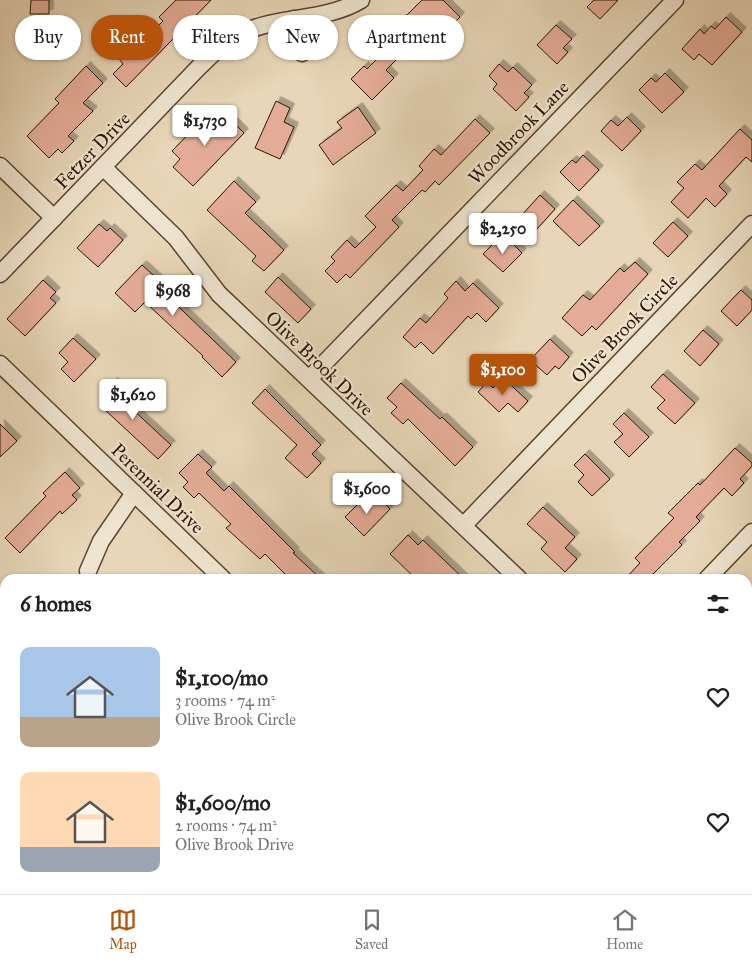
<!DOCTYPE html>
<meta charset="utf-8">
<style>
:root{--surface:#fff;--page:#f2f2f2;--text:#202124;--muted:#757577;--line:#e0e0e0;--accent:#b45309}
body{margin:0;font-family:"IM FELL Great Primer",serif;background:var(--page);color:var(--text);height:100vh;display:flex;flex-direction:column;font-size:19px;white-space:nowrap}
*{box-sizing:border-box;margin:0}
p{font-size:16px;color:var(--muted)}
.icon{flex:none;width:28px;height:28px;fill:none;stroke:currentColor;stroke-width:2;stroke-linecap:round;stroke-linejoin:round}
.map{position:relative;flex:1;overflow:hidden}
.panel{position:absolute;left:0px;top:574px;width:752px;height:321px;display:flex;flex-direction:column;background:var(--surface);border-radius:15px 15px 0 0;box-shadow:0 1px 4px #0004}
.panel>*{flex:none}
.top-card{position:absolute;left:15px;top:15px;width:500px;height:45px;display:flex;gap:10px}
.price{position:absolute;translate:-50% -42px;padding:0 11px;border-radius:5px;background:#fff;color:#222;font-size:16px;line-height:32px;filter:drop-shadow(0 1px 2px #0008)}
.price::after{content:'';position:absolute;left:50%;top:30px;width:15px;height:11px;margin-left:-8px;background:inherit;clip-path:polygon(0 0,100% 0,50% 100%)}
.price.current{background:var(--accent);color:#fff}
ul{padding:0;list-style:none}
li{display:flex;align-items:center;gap:15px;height:125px;padding:0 20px}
li span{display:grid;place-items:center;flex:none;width:140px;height:100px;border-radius:10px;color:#555}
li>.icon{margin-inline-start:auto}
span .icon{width:60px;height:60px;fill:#fffc;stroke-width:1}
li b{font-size:21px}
h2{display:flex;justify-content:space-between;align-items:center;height:60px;padding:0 20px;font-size:21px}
.tag{padding:0 18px;border-radius:22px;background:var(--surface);box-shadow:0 1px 4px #0004;font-size:18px;line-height:45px}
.tag.current{background:var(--accent);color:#fff}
.menu{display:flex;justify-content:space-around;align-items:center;height:70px;border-top:1px solid var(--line);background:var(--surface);font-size:14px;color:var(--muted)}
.menu a{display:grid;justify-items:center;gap:2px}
.menu .current{color:var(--accent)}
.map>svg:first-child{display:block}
</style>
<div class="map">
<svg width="752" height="894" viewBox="0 0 752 894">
<defs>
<filter id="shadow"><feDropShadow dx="4.5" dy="-4.5" stdDeviation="0" flood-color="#0004"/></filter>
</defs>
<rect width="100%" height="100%" fill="#e7d6b7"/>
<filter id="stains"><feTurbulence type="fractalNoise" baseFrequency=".004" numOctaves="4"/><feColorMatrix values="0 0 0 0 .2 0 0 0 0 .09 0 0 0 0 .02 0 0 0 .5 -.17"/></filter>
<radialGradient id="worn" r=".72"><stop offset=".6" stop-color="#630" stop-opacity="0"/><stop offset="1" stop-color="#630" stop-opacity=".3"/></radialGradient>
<g fill="#e4ac97" stroke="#2b1503" filter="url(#shadow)">
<path d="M31 0H49V14H30Z"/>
<path d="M176 0H211L126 87 113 74 123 64 119 59 141 37 144 40 163 21 159 17Z"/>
<path d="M422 0H443L460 17 441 36 430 26 386 70 394 78 372 100 351 79 364 66 367 69 387 49 376 38 388 26 391 29 401 19 402 20Z"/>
<path d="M594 0H618L600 19 587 7Z"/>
<path d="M726 17 742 32 712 65 699 54 694 60 682 49 700 29 704 34 711 26 715 29Z"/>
<path d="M556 25 572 39 563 48 568 52 557 64 537 45Z"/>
<path d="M499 64 508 72 513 67 532 85 524 93 529 97 516 111 493 89 497 84 489 76Z"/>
<path d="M86 66 103 83 83 103 93 111 68 136 74 141 62 153 58 149 49 158 27 136 59 103 55 99Z"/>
<path d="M665 73 684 92 662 113 639 90 651 78 656 82Z"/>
<path d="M276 101 290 108 284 122 294 127 280 159 255 148Z"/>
<path d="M358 107 376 133 333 165 319 145 342 128 337 122Z"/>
<path d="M207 115 217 125 227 116 244 133 193 186 173 167 180 159 172 151Z"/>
<path d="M627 117 641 131 622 151 601 131 611 120 618 126Z"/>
<path d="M475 119 490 133 439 185 435 181 425 192 422 190 392 220 399 227 350 278 346 274 337 283 325 271 335 261 331 257 347 240 355 248 376 227 365 216 396 185 403 191 423 170 419 166 434 149 441 155Z"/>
<path d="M740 129 752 140V162L746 157 719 186 727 194 715 207 706 198 688 218 671 202 684 188 677 182 695 164 702 170Z"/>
<path d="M583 155 599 170 579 191 560 172 572 160 576 163Z"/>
<path d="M234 181 256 202 245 213 284 250 264 271 252 261 256 256 207 210Z"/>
<path d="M540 195 555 209 536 230 521 216Z"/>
<path d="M573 200 600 226 579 246 553 221Z"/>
<path d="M673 222 688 236 668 257 653 243Z"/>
<path d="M99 224 107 231 110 228 123 240 98 267 77 248Z"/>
<path d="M508 239 522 253 503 272 483 254 494 243 499 248Z"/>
<path d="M635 262 648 274 596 330 592 326 582 336 562 318 583 295 590 300 620 268 624 272Z"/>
<path d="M142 265 162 283 158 287 236 362 222 377 202 357 203 356 145 302 135 312 115 293Z"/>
<path d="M278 277 311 309 298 323 265 292Z"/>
<path d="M43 280 56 292 50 298 56 303 25 336 7 319Z"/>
<path d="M456 281 465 291 473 283 499 308 486 322 477 313 471 319 468 316 433 354 421 342 415 348 403 337 420 318 426 323 448 298 444 294Z"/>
<path d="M741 290 752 300V310L737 326 721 311Z"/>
<path d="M703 330 719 344 700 366 684 351Z"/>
<path d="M73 338 96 359 74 382 61 369 68 362 59 353Z"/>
<path d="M550 339 569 357 559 369 555 366 547 375 530 360Z"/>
<path d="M663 374 695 403 675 424 657 408 665 400 651 387Z"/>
<path d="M502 377 528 401 518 412 508 403 499 412 478 392 487 382 493 388Z"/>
<path d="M113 382 133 402 129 406 171 445 158 459 104 409 108 405 100 396Z"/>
<path d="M401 383 440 419 442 417 473 447 455 466 408 419 403 424 391 413 397 407 387 398Z"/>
<path d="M265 389 321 445 312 454 321 463 307 478 285 458 297 445 252 403Z"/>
<path d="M624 413 649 437 629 457 614 442 623 434 613 424Z"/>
<path d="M0 424 17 441 0 457Z"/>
<path d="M735 448 752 463V466L740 479 744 483 732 496 724 488 696 517 700 521 679 542 682 545 648 579H625L640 563 635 558 674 518 668 513 698 483 700 485Z"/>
<path d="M198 454 212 467 206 473 224 491 229 486 295 552 293 553 321 579H290L265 554 260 559 226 528 231 524 199 493 194 498 183 487 188 482 179 473Z"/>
<path d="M585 454 610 479 592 496 578 482 584 475 574 465Z"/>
<path d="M65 472 80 488 72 495 77 500 62 514 60 511 20 553 5 538 46 496 43 493Z"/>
<path d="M378 497 390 509 364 536 345 517 362 500 369 507Z"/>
<path d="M543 507 575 537 565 548 577 559 565 572 541 549 547 542 527 524Z"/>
<path d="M408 535 418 545 423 540 464 579H416L390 554Z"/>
</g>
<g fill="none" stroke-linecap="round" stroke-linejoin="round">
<defs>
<g id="minor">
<path d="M294 19 302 53"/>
<path d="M0 166 54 218"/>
<path d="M103 167 176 238 219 294 519 579"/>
<path d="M0 274 199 67C209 58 219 46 231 39 270 14 321 24 361 0"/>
<path d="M0 364 223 579"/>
<path d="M309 379 675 0"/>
<path d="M464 525 752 224"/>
<path d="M88 571 101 541 134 493"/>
<path d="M707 579 752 532"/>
<path d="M748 660 752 665"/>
<path d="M748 887 752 882"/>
<path d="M142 890 146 894"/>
<path d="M424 894 429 890"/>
</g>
</defs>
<use href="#minor" stroke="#5a4530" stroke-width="19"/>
<use href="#minor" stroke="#efe4d0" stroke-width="16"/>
</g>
<g text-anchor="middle" stroke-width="4.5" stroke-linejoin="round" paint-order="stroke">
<g font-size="19" fill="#2b1503" stroke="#efe4d0">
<text transform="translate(518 132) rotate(-46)" y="7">Woodbrook Lane</text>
<text transform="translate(92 150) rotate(-46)" y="7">Fetzer Drive</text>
<text transform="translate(624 328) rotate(-46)" y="7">Olive Brook Circle</text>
<text transform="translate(320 363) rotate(44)" y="7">Olive Brook Drive</text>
<text transform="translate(158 488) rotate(44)" y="7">Perennial Drive</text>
</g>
</g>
<rect width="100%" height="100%" filter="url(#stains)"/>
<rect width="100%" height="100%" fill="url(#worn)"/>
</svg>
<b class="price" style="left:205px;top:147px">$1,730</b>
<b class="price" style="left:503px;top:255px">$2,250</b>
<b class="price" style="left:173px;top:317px">$968</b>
<b class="price current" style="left:503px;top:396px">$1,100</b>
<b class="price" style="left:133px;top:421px">$1,620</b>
<b class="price" style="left:367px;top:515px">$1,600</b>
<div class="top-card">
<a class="tag">Buy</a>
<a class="tag current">Rent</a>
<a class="tag">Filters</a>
<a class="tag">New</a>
<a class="tag">Apartment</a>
</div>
<section class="panel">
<h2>6 homes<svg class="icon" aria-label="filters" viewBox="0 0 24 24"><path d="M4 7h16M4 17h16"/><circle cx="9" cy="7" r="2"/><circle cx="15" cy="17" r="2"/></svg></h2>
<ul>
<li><span style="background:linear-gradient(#a9c7e8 70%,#b9a48a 0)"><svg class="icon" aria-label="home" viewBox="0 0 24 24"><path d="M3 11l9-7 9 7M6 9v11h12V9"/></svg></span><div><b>$1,100/mo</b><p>3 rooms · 74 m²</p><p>Olive Brook Circle</p></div><svg class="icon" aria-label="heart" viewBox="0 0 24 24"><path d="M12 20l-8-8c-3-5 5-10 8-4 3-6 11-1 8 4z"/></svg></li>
<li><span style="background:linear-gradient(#ffd9b3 75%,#9aa5b1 0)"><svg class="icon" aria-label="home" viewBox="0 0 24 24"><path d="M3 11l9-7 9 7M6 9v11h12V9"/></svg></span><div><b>$1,600/mo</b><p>2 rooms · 74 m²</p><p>Olive Brook Drive</p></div><svg class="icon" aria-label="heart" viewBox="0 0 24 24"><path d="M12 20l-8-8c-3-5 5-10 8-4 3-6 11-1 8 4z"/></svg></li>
</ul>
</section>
</div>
<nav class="menu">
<a class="current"><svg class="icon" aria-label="map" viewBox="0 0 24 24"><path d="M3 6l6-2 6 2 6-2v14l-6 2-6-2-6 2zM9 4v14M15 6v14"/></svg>Map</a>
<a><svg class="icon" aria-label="saved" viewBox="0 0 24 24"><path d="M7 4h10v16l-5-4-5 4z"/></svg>Saved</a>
<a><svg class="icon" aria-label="home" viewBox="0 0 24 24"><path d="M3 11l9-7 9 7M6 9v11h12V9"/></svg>Home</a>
</nav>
